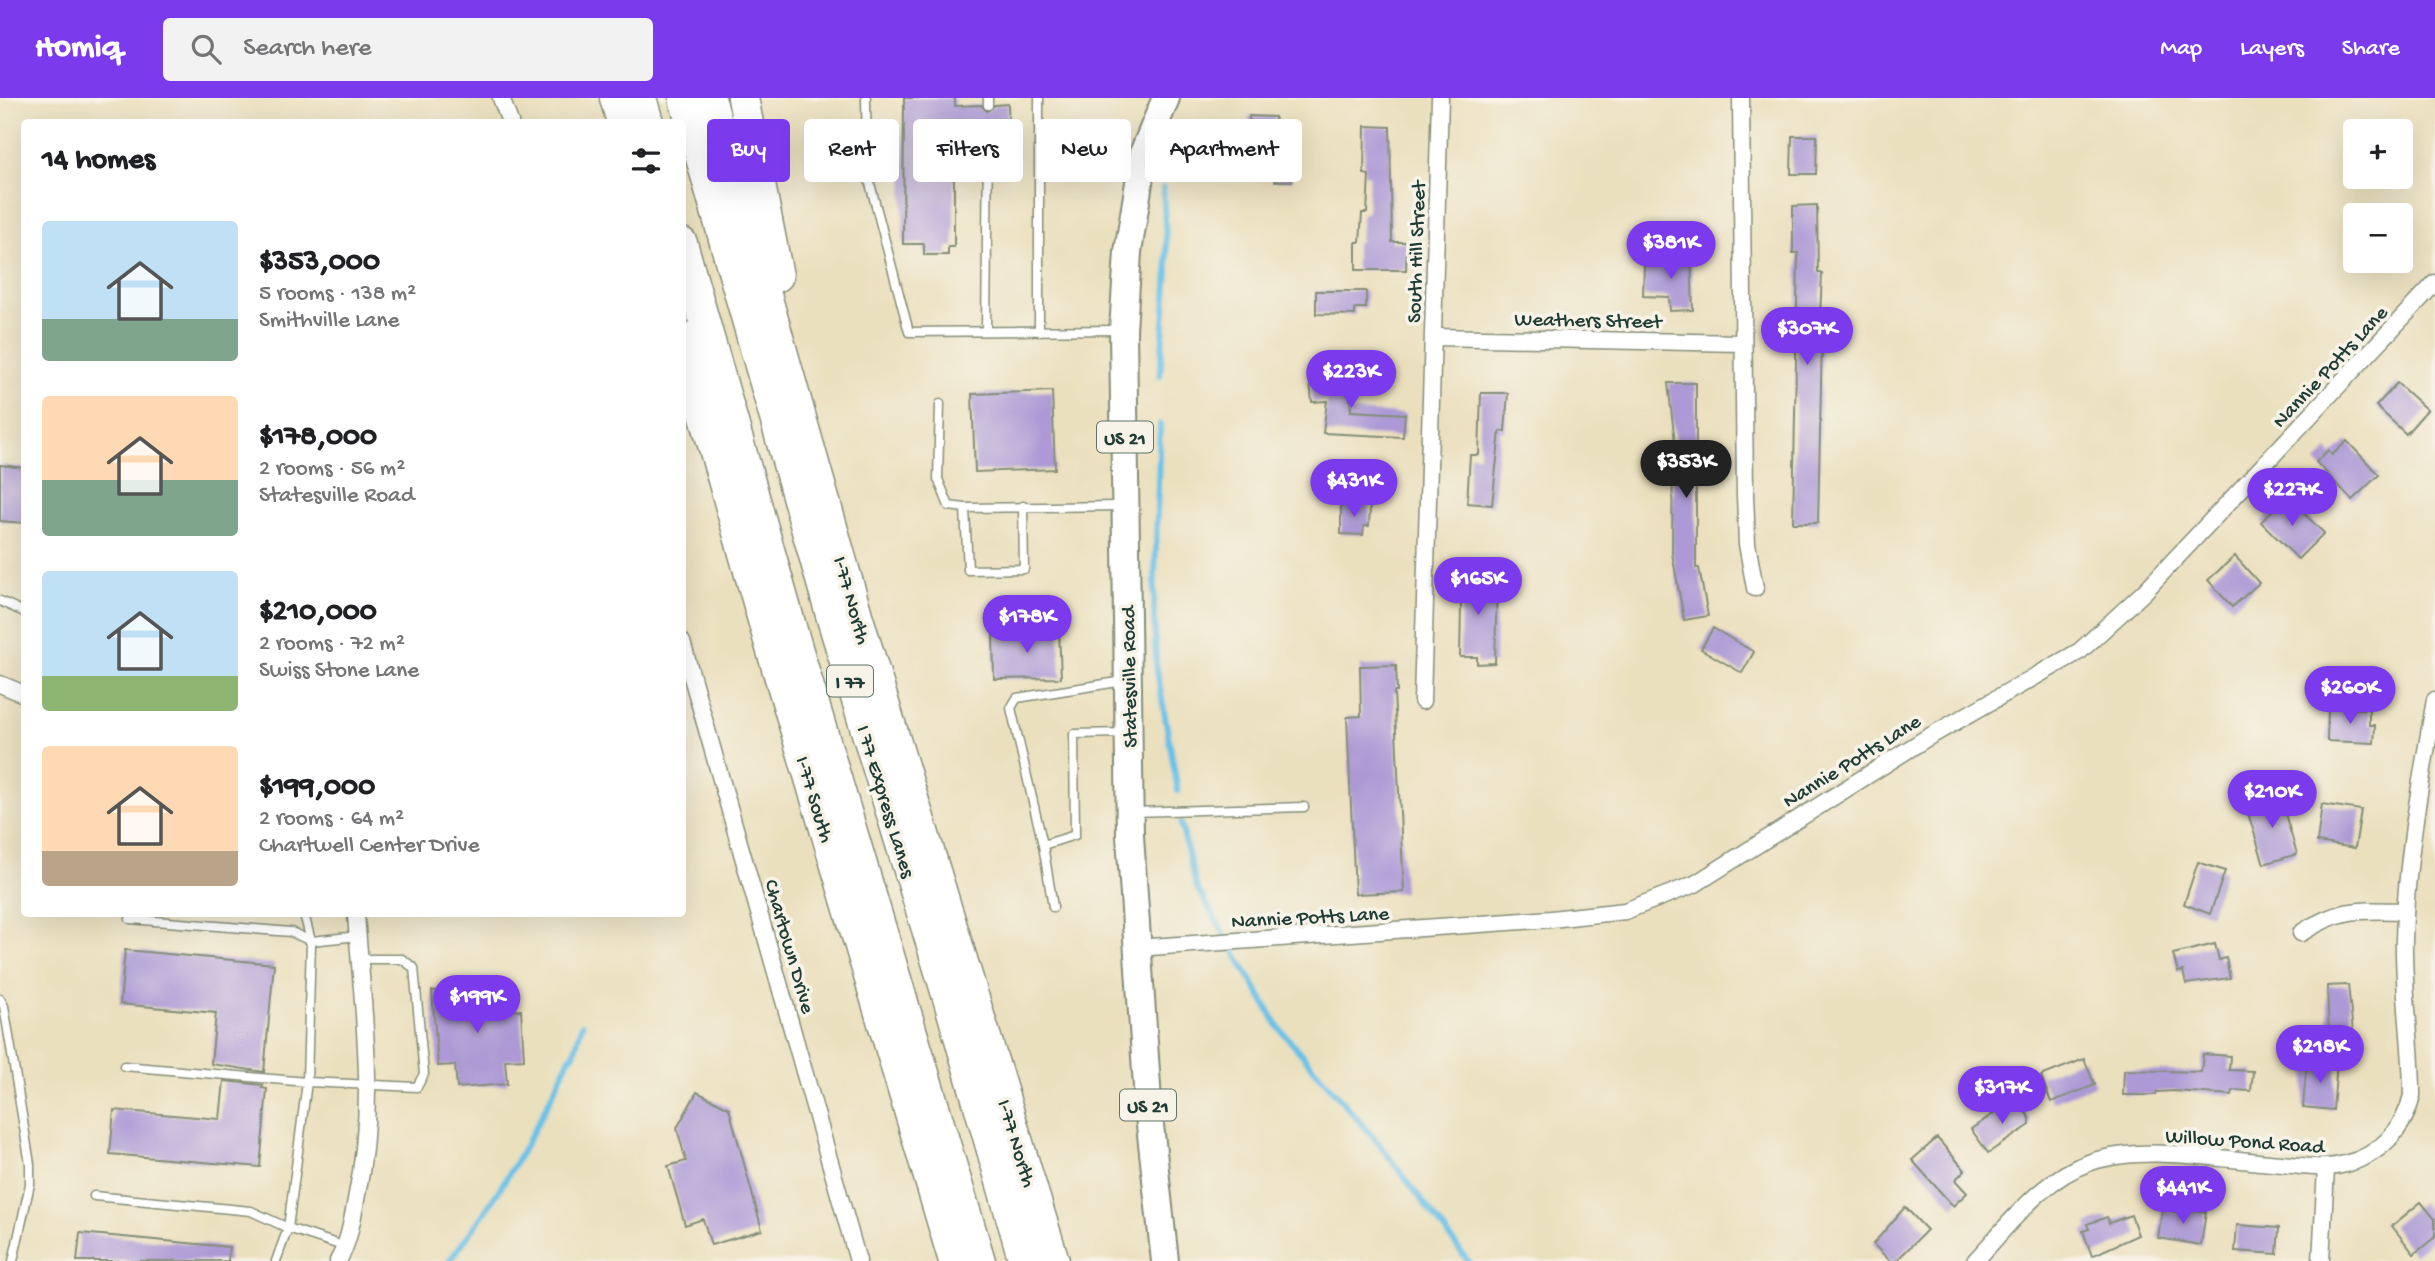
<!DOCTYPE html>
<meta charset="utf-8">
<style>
:root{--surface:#fff;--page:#f2f2f2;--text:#202124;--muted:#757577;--accent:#7c3aed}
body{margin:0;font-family:"Gochi Hand",sans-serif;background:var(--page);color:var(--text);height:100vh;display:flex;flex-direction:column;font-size:26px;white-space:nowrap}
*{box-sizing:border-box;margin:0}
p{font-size:23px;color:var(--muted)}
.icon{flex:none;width:38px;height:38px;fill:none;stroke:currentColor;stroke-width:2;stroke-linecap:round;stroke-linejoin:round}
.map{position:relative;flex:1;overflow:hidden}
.drawer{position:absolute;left:21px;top:21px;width:665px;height:798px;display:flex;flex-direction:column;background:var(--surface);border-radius:7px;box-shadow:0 7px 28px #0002}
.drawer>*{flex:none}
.banner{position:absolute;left:707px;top:21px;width:665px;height:63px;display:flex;gap:14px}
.fabs{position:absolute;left:2343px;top:21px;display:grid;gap:14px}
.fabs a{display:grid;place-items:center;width:70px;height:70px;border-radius:7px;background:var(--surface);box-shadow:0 7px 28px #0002;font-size:35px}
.price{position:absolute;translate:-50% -60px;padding:0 16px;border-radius:24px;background:var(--accent);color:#fff;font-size:23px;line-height:46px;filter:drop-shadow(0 2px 4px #0008)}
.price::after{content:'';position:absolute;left:50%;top:42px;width:21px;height:16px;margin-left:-10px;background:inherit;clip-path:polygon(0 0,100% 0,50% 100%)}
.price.active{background:#222;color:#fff}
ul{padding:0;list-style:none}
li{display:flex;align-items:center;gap:21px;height:175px;padding:0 21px}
li span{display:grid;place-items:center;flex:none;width:196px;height:140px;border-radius:7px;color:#555}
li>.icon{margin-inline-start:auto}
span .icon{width:84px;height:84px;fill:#fffc;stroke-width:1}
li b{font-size:30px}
h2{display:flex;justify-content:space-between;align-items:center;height:84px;padding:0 21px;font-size:30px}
.chip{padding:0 24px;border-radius:7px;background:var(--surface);box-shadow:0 7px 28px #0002;font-size:24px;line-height:63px}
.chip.active{background:var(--accent);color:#fff}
header{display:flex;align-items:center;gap:42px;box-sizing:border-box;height:98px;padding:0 35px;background:var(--accent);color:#fff}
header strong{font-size:33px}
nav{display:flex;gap:38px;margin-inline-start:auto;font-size:24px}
.search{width:490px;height:63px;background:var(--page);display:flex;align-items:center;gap:18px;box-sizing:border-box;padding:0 24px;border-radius:7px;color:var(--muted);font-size:26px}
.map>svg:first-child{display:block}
</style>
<header>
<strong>Homiq</strong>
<div class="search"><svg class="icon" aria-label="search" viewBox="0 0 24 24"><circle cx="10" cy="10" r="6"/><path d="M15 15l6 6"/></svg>Search here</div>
<nav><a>Map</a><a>Layers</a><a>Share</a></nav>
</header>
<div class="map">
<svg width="2435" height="1163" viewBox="0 0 2435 1163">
<rect width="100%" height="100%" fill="#f7f3e8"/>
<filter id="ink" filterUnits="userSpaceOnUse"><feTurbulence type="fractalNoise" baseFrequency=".0143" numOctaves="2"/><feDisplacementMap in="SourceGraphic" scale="14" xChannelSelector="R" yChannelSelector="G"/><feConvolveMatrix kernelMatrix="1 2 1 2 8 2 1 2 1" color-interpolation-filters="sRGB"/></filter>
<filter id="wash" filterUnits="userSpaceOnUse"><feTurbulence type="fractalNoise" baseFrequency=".00686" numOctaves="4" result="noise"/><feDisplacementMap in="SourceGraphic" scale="28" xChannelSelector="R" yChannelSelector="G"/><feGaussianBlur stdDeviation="1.57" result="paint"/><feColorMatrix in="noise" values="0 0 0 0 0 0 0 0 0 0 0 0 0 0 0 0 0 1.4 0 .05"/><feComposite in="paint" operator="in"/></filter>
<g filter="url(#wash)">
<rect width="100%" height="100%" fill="#ebe0be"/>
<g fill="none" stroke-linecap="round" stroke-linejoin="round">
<g stroke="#6bc1e7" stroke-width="6">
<path d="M1160 278 1168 174 1163 90"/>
<path d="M1160 326 1154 508 1156 567 1178 693"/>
<path d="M1181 726 1196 788 1279 930 1379 1046 1468 1163"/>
<path d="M449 1163C498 1101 537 1031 570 959L574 956 582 926"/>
</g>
</g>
<g id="blocks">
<g fill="#ac99d5">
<path d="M904 0H955V8L981 7 987 13 995 7 1008 6 1009 44 995 45 987 39 981 45 954 47V149H948V157H924V146H903Z"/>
<path d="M1249 18 1275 19 1273 65H1248Z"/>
<path d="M1365 28 1390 29 1392 144H1407L1406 172H1356V144H1360L1362 115H1367L1369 77 1364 76Z"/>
<path d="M1792 38H1817L1816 76H1791Z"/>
<path d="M1275 68H1293L1292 83H1275Z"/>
<path d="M1817 107 1818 175H1822L1819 240H1822L1818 425H1793L1798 155H1793V108Z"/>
<path d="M1668 155H1691L1693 212 1670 213 1669 199 1643 198 1644 165 1669 166Z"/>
<path d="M1316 193H1366V210H1355V217L1316 216Z"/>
<path d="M1344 272V281H1349L1351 313 1405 316 1403 339 1323 335 1327 303 1312 304 1310 283 1321 282 1320 274Z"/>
<path d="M1668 285H1696V470H1699L1708 518 1684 522 1672 455 1673 344H1675Z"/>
<path d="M2397 285 2427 312 2406 336 2376 308Z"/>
<path d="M1052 293 1055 371 975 374 972 296Z"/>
<path d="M1481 295H1508L1505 333H1500L1492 407 1467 405 1470 357H1479Z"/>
<path d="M2347 343 2379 377 2352 402 2316 364 2328 352 2332 357Z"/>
<path d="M0 367 24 370V425L0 423Z"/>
<path d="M2286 398 2324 435 2298 461 2261 424Z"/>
<path d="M1341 407 1370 408 1369 428H1364L1363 437 1341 436Z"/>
<path d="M2235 458 2259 485 2232 509 2208 482Z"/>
<path d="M1457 479H1497L1495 565 1477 566V559H1460L1461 506H1456Z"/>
<path d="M1713 530 1754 554 1742 575 1701 551Z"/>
<path d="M1059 532 1061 580 994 581 993 534Z"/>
<path d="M1396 567 1397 594H1394L1404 794 1355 796 1347 619 1361 618 1360 568Z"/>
<path d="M2328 610 2369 611V627H2375L2374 645 2327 643Z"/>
<path d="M2280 699 2297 756 2264 766 2246 709Z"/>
<path d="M2322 706 2361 712 2355 750 2317 744Z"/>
<path d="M2198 764 2225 773 2210 816 2184 806Z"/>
<path d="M2215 846 2219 862 2226 860 2230 880 2186 886 2183 873 2178 874 2173 856Z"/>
<path d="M125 852 274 866 264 974 211 966 216 915 120 906Z"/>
<path d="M2348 887 2353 934 2329 936 2327 888Z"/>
<path d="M500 888 502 913 521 912 524 961 505 962 507 986 457 990 455 967 438 968 432 893Z"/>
<path d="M2203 956 2230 958 2229 972 2253 973 2251 993 2233 992 2232 997 2175 993 2156 994V997H2123L2124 972 2201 974Z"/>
<path d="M2084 961 2095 987 2051 1004 2041 978Z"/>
<path d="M2307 962 2337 965 2333 1012 2303 1009Z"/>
<path d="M224 983 263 987 262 990 267 991 260 1069 110 1056 114 1012 220 1021Z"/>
<path d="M697 994 729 1010 762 1132 711 1147 703 1121 685 1127 668 1068 686 1063 677 1030Z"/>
<path d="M2017 1000 2030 1021V1027L1988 1055 1971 1031Z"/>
<path d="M1937 1040 1965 1072 1955 1082 1967 1095 1953 1108 1912 1062Z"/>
<path d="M2421 1104 2435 1121V1139L2414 1156 2392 1128Z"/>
<path d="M1905 1109 1927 1132 1896 1163H1890L1873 1146Z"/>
<path d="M2184 1110 2206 1114 2201 1147 2158 1140 2162 1112 2183 1115Z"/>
<path d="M2131 1117 2138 1137 2092 1158 2083 1133 2089 1131 2087 1126 2107 1119 2109 1125Z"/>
<path d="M2237 1127 2279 1130 2277 1156 2235 1153Z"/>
<path d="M80 1135 229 1149 228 1163H77Z"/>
</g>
</g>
</g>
<g filter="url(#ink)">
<use href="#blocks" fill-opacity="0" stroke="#858e79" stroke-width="2"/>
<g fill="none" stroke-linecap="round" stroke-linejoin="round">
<defs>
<g id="lane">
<path d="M866 0 867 74 909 234 1120 232"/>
<path d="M988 0V7"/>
<path d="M986 233 988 45"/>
<path d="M1039 233V0"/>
<path d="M940 306 938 381 949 408 965 410"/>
<path d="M1023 408 1024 471 968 472 965 410 1120 408"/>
<path d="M0 503 24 514"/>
<path d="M1133 714 1304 709"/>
<path d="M1043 747 1075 737 1074 636 1126 635"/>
<path d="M1053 809 1043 747 1011 610 1017 600 1124 583"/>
<path d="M304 816 311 843"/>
<path d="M130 821 291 834 311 843"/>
<path d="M0 901 4 908 30 1066V1086L13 1163"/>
<path d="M124 968 307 984 417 989 424 976 414 870 402 861H360"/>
<path d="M94 1098 251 1113 288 1130 276 1163"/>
<path d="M346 1149 288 1130 307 984 311 843 358 838"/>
</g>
<g id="street">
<path d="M501 0 510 24"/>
<path d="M1741 0 1745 397 1747 446 1755 490"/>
<path d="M1434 239 1742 245"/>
<path d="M682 544 858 1163"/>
<path d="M0 586 24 596"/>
<path d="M1422 603 1440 0"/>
<path d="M2301 835C2341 809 2359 812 2405 813"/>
<path d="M1136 850 1551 821 1625 813 1695 786 1925 641 2080 553 2144 494 2435 185"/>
<path d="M338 1163C349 1144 352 1123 356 1102 377 1003 363 915 356 816"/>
<path d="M1975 1163C2009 1127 2042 1080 2091 1064 2147 1046 2223 1062 2282 1066 2303 1068 2324 1072 2345 1066 2379 1058 2405 1031 2412 997 2412 945 2403 894 2404 842 2406 761 2421 681 2435 602"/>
<path d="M2321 1163 2326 1070"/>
</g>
<path id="primary" d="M1165 1163 1149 1018 1130 738 1123 232 1128 154 1144 53 1166 0"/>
<g id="highway">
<path d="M615 0 622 24"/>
<path d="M641 0 648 24"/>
<path d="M684 0 833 524 949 903 1024 1163"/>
<path d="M710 0 857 517 1054 1163"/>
<path d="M743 0 778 178"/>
<path d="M682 145 793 536 980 1163"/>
<path d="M682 238 769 543 954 1163"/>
</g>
</defs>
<use href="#lane" stroke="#858e79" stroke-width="11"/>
<use href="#street" stroke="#858e79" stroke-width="19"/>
<use href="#primary" stroke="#858e79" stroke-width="30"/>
<use href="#highway" stroke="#858e79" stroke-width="33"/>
<use href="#lane" stroke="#fff" stroke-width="8"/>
<use href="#street" stroke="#fff" stroke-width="16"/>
<use href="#primary" stroke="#fff" stroke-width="26"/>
<use href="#highway" stroke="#fff" stroke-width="30"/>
</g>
</g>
<g text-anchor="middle" stroke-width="7" stroke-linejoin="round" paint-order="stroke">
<g fill="#f7f3e8" stroke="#60746a" stroke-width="2">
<rect x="1097" y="323.5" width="56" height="31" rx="5"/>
<rect x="827" y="567.5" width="46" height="31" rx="5"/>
<rect x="1120" y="991.5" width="56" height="31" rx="5"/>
</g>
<g font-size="19" font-weight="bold" fill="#1f3d34">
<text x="1125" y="346">US 21</text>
<text x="850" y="590">I 77</text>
<text x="1148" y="1014">US 21</text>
</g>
<g font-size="21" fill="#1f3d34" stroke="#f7f3e8">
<text transform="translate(1415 154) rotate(-88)" y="7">South Hill Street</text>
<text transform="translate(1588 221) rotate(1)" y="7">Weathers Street</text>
<text transform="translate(2329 268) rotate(-47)" y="7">Nannie Potts Lane</text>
<text transform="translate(853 502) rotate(74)" y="7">I-77 North</text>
<text transform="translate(1128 579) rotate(-91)" y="7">Statesville Road</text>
<text transform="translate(1851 662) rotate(-32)" y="7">Nannie Potts Lane</text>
<text transform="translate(816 701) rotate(73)" y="7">I-77 South</text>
<text transform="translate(887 703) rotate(73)" y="7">I 77 Express Lanes</text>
<text transform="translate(1310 818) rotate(-3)" y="7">Nannie Potts Lane</text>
<text transform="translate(791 848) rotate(74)" y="7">Chartown Drive</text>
<text transform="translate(2245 1042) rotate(4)" y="7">Willow Pond Road</text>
<text transform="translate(1018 1045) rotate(73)" y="7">I-77 North</text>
</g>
</g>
</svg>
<div class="fabs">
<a>+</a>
<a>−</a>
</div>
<b class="price" style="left:1671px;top:183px">$381K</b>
<b class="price" style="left:1807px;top:269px">$307K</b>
<b class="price" style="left:1351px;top:312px">$223K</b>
<b class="price active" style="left:1686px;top:402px">$353K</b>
<b class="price" style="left:1354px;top:421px">$431K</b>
<b class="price" style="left:2292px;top:430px">$227K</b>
<b class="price" style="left:1478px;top:519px">$165K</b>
<b class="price" style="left:1027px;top:557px">$178K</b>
<b class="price" style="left:2350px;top:628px">$260K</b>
<b class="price" style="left:2272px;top:732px">$210K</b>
<b class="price" style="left:477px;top:937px">$199K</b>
<b class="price" style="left:2320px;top:987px">$218K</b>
<b class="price" style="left:2002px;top:1028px">$317K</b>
<b class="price" style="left:2183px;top:1128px">$441K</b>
<div class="banner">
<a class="chip active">Buy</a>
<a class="chip">Rent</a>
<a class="chip">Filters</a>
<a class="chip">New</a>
<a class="chip">Apartment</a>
</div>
<section class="drawer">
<h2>14 homes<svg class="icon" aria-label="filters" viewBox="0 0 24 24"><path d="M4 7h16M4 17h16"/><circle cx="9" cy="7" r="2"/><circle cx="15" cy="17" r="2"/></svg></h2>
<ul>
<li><span style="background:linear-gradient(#bfe0f5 70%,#7fa58c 0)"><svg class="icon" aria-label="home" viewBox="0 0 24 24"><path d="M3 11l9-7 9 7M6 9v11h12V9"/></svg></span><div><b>$353,000</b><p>5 rooms · 138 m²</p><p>Smithville Lane</p></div></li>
<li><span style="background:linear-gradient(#ffd9b3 60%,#7fa58c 0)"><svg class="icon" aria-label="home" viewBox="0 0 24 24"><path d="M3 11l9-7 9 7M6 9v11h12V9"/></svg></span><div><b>$178,000</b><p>2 rooms · 56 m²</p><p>Statesville Road</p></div></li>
<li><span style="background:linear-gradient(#bfe0f5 75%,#8fb573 0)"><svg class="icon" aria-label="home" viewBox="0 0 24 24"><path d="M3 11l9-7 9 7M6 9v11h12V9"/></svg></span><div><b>$210,000</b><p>2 rooms · 72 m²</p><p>Swiss Stone Lane</p></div></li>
<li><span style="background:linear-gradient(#ffd9b3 75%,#b9a48a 0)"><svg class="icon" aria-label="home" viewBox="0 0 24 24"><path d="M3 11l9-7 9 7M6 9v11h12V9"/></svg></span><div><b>$199,000</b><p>2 rooms · 64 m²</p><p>Chartwell Center Drive</p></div></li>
</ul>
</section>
</div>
